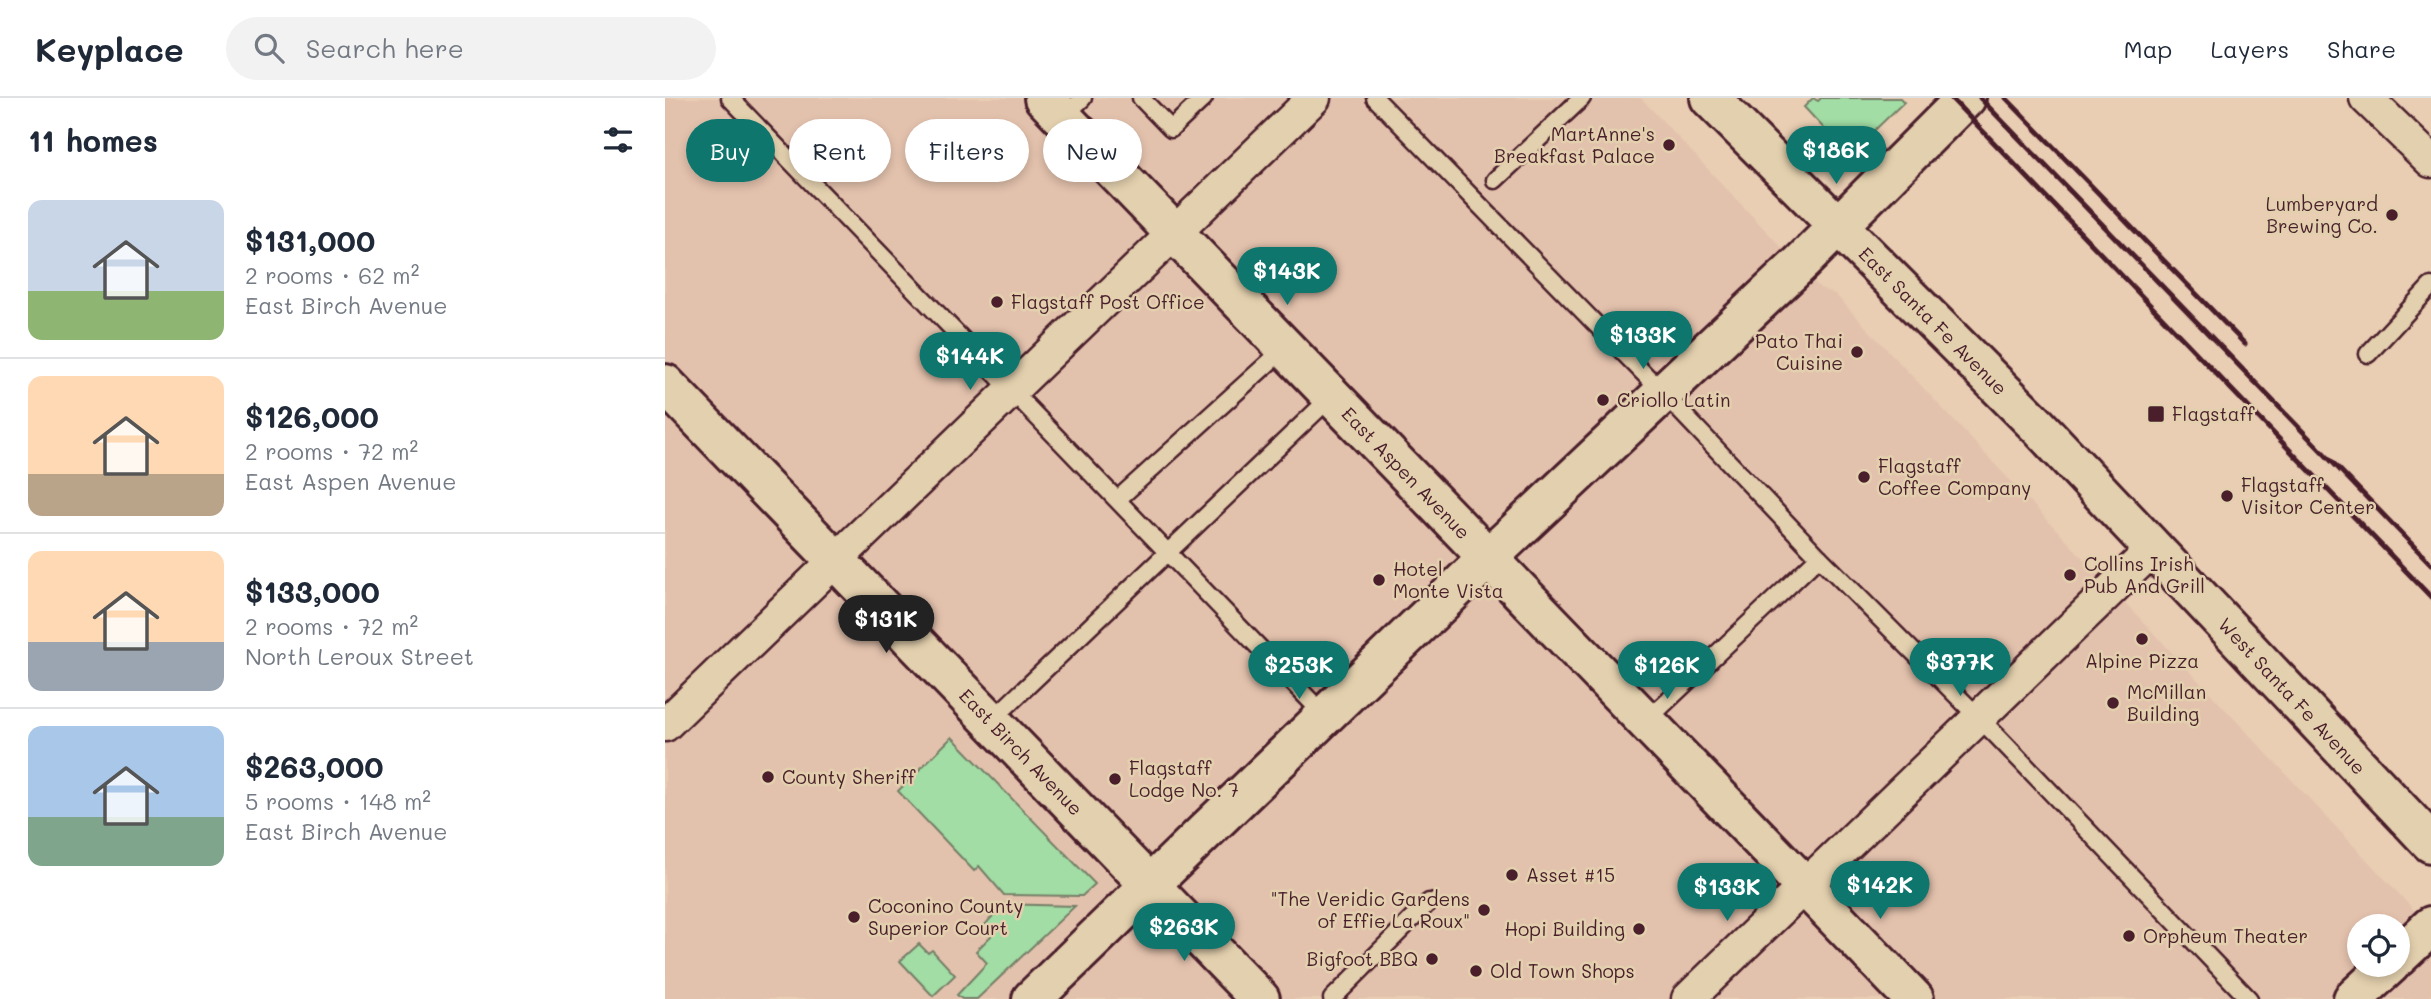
<!DOCTYPE html>
<meta charset="utf-8">
<style>
:root{--surface:#fff;--page:#f2f2f3;--text:#1f2937;--muted:#747a83;--line:#e0e1e3;--accent:#0f766e}
body{margin:0;font-family:Mali,sans-serif;background:var(--page);color:var(--text);height:100vh;display:flex;flex-direction:column;font-size:26px;white-space:nowrap}
*{box-sizing:border-box;margin:0}
p{font-size:23px;color:var(--muted)}
.icon{flex:none;width:38px;height:38px;fill:none;stroke:currentColor;stroke-width:2;stroke-linecap:round;stroke-linejoin:round}
.map{position:relative;flex:1;overflow:hidden}
.drawer{display:flex;flex-direction:column;background:var(--surface);width:665px}
.drawer>*{flex:none}
.hud{position:absolute;left:21px;top:21px;width:665px;height:63px;display:flex;gap:14px}
.buttons{position:absolute;left:1682px;top:816px;display:grid;gap:14px}
.buttons a{display:grid;place-items:center;width:63px;height:63px;border-radius:50%;background:var(--surface);box-shadow:0 4px 10px #0003;font-size:35px}
.price{position:absolute;translate:-50% -60px;padding:0 16px;border-radius:24px;background:var(--accent);color:#fff;font-size:23px;line-height:46px;filter:drop-shadow(0 2px 4px #0008)}
.price::after{content:'';position:absolute;left:50%;top:42px;width:21px;height:16px;margin-left:-10px;background:inherit;clip-path:polygon(0 0,100% 0,50% 100%)}
.price.on{background:#222;color:#fff}
ul{padding:0;list-style:none}
li{display:flex;align-items:center;gap:21px;height:175px;padding:0 28px}
li+li{border-top:2px solid var(--line)}
li span{display:grid;place-items:center;flex:none;width:196px;height:140px;border-radius:14px;color:#555}
li>.icon{margin-inline-start:auto}
span .icon{width:84px;height:84px;fill:#fffc;stroke-width:1}
li b{font-size:30px}
h2{display:flex;justify-content:space-between;align-items:center;height:84px;padding:0 28px;font-size:30px}
.tag{padding:0 24px;border-radius:32px;background:var(--surface);box-shadow:0 4px 10px #0003;font-size:24px;line-height:63px}
.tag.on{background:var(--accent);color:#fff}
header{display:flex;align-items:center;gap:42px;box-sizing:border-box;height:98px;padding:0 35px;background:var(--surface);border-bottom:2px solid var(--line)}
header strong{font-size:33px}
nav{display:flex;gap:38px;margin-inline-start:auto;font-size:24px}
.search{width:490px;height:63px;background:var(--page);display:flex;align-items:center;gap:18px;box-sizing:border-box;padding:0 24px;border-radius:38px;color:var(--muted);font-size:26px}
main{display:flex;flex:1;min-height:0}
.map>svg:first-child{display:block}
</style>
<header>
<strong>Keyplace</strong>
<div class="search"><svg class="icon" aria-label="search" viewBox="0 0 24 24"><circle cx="10" cy="10" r="6"/><path d="M15 15l6 6"/></svg>Search here</div>
<nav><a>Map</a><a>Layers</a><a>Share</a></nav>
</header>
<main>
<section class="drawer">
<h2>11 homes<svg class="icon" aria-label="filters" viewBox="0 0 24 24"><path d="M4 7h16M4 17h16"/><circle cx="9" cy="7" r="2"/><circle cx="15" cy="17" r="2"/></svg></h2>
<ul>
<li><span style="background:linear-gradient(#c9d6e8 65%,#8fb573 0)"><svg class="icon" aria-label="home" viewBox="0 0 24 24"><path d="M3 11l9-7 9 7M6 9v11h12V9"/></svg></span><div><b>$131,000</b><p>2 rooms · 62 m²</p><p>East Birch Avenue</p></div></li>
<li><span style="background:linear-gradient(#ffd9b3 70%,#b9a48a 0)"><svg class="icon" aria-label="home" viewBox="0 0 24 24"><path d="M3 11l9-7 9 7M6 9v11h12V9"/></svg></span><div><b>$126,000</b><p>2 rooms · 72 m²</p><p>East Aspen Avenue</p></div></li>
<li><span style="background:linear-gradient(#ffd9b3 65%,#9aa5b1 0)"><svg class="icon" aria-label="home" viewBox="0 0 24 24"><path d="M3 11l9-7 9 7M6 9v11h12V9"/></svg></span><div><b>$133,000</b><p>2 rooms · 72 m²</p><p>North Leroux Street</p></div></li>
<li><span style="background:linear-gradient(#a9c7e8 65%,#7fa58c 0)"><svg class="icon" aria-label="home" viewBox="0 0 24 24"><path d="M3 11l9-7 9 7M6 9v11h12V9"/></svg></span><div><b>$263,000</b><p>5 rooms · 148 m²</p><p>East Birch Avenue</p></div></li>
</ul>
</section>
<div class="map">
<svg width="1766" height="901" viewBox="0 0 1766 901">
<rect width="100%" height="100%" fill="#e9ceb3"/>
<filter id="ink" filterUnits="userSpaceOnUse"><feTurbulence type="fractalNoise" baseFrequency=".0143" numOctaves="2"/><feDisplacementMap in="SourceGraphic" scale="14" xChannelSelector="R" yChannelSelector="G"/><feConvolveMatrix kernelMatrix="1 2 1 2 8 2 1 2 1" color-interpolation-filters="sRGB"/></filter>
<g filter="url(#ink)">
<path fill="#e3c2ad" fill-rule="evenodd" d="M0 0H976L1155 190 1170 196 1766 830V901H0ZM1694 828H1732V866H1694Z"/>
<g fill="#a1dda4" stroke="#767e68" stroke-width="2">
<path d="M1148 0 1153 3 1156 0H1235L1239 4 1190 51H1178L1139 9Z"/>
<path d="M287 639 430 786 417 798 339 797 314 768 309 773 233 693Z"/>
<path d="M338 806 410 808 312 901H297L292 897 322 865 311 853 326 838 319 828Z"/>
<path d="M254 846 263 855 267 852 290 877 268 898 235 863Z"/>
</g>
<g fill="none" stroke-linecap="round" stroke-linejoin="round">
<defs>
<g id="service">
<path d="M65 0 661 619"/>
<path d="M476 0 506 31 539 0"/>
<path d="M710 0 998 295 1154 459 1333 639 1584 901"/>
<path d="M398 19 418 0"/>
<path d="M830 82 917 0"/>
<path d="M1703 256 1766 188"/>
<path d="M453 401 620 250"/>
<path d="M326 623 667 298"/>
<path d="M981 623 1154 459"/>
<path d="M667 901 764 804"/>
</g>
<g id="minor">
<path d="M1701 0 1766 63"/>
<path d="M0 627 649 0"/>
<path d="M1023 901 1488 451"/>
</g>
<g id="tertiary">
<path d="M379 0 1249 901"/>
<path d="M0 286 595 901"/>
<path d="M1732 860 1766 828"/>
<path d="M367 901 823 460 1137 164 1301 0"/>
<path d="M1688 901 1726 866"/>
</g>
<path id="primary" d="M1045 0 1373 328 1766 745"/>
</defs>
<use href="#service" stroke="#4a1f2b" stroke-width="21"/>
<use href="#minor" stroke="#4a1f2b" stroke-width="37"/>
<use href="#tertiary" stroke="#4a1f2b" stroke-width="44"/>
<use href="#primary" stroke="#4a1f2b" stroke-width="44"/>
<use href="#service" stroke="#e3d0ae" stroke-width="16"/>
<use href="#minor" stroke="#e3d0ae" stroke-width="32"/>
<use href="#tertiary" stroke="#e3d0ae" stroke-width="38"/>
<use href="#primary" stroke="#e3d0ae" stroke-width="38"/>
<g stroke="#4a1f2b" stroke-width="5">
<path d="M1286 0 1766 499"/>
<path d="M1315 0 1766 466"/>
<path d="M1341 0 1580 246"/>
</g>
</g>
</g>
<g fill="#4a1f2b" stroke="#e3d0ae" stroke-width="2.5">
<circle cx="1004" cy="47" r="7"/>
<circle cx="1727" cy="117" r="7"/>
<circle cx="332" cy="204" r="7"/>
<circle cx="1192" cy="254" r="7"/>
<circle cx="938" cy="302" r="7"/>
<rect x="1482" y="307" width="18" height="18" rx="3.5"/>
<circle cx="1199" cy="379" r="7"/>
<circle cx="1562" cy="398" r="7"/>
<circle cx="1405" cy="477" r="7"/>
<circle cx="714" cy="482" r="7"/>
<circle cx="1477" cy="541" r="7"/>
<circle cx="1448" cy="605" r="7"/>
<circle cx="103" cy="679" r="7"/>
<circle cx="450" cy="681" r="7"/>
<circle cx="847" cy="777" r="7"/>
<circle cx="819" cy="812" r="7"/>
<circle cx="189" cy="819" r="7"/>
<circle cx="974" cy="831" r="7"/>
<circle cx="1464" cy="838" r="7"/>
<circle cx="767" cy="861" r="7"/>
<circle cx="811" cy="873" r="7"/>
</g>
<g text-anchor="middle" stroke-width="5" stroke-linejoin="round" paint-order="stroke">
<g font-size="19" fill="#4a1f2b" stroke="#e3d0ae" text-anchor="start">
<text x="990" y="43" text-anchor="end">MartAnne's<tspan x="990" dy="22">Breakfast Palace</tspan></text>
<text x="1713" y="113" text-anchor="end">Lumberyard<tspan x="1713" dy="22">Brewing Co.</tspan></text>
<text x="346" y="211">Flagstaff Post Office</text>
<text x="1178" y="250" text-anchor="end">Pato Thai<tspan x="1178" dy="22">Cuisine</tspan></text>
<text x="952" y="309">Criollo Latin</text>
<text x="1507" y="323">Flagstaff</text>
<text x="1213" y="375">Flagstaff<tspan x="1213" dy="22">Coffee Company</tspan></text>
<text x="1576" y="394">Flagstaff<tspan x="1576" dy="22">Visitor Center</tspan></text>
<text x="1419" y="473">Collins Irish<tspan x="1419" dy="22">Pub And Grill</tspan></text>
<text x="728" y="478">Hotel<tspan x="728" dy="22">Monte Vista</tspan></text>
<text x="1477" y="570" text-anchor="middle">Alpine Pizza</text>
<text x="1462" y="601">McMillan<tspan x="1462" dy="22">Building</tspan></text>
<text x="464" y="677">Flagstaff<tspan x="464" dy="22">Lodge No. 7</tspan></text>
<text x="117" y="686">County Sheriff</text>
<text x="861" y="784">Asset #15</text>
<text x="805" y="808" text-anchor="end">"The Veridic Gardens<tspan x="805" dy="22">of Effie La Roux"</tspan></text>
<text x="203" y="815">Coconino County<tspan x="203" dy="22">Superior Court</tspan></text>
<text x="960" y="838" text-anchor="end">Hopi Building</text>
<text x="1478" y="845">Orpheum Theater</text>
<text x="753" y="868" text-anchor="end">Bigfoot BBQ</text>
<text x="825" y="880">Old Town Shops</text>
</g>
<g font-size="19" fill="#4a1f2b" stroke="#e3d0ae">
<text transform="translate(1268 223) rotate(45)" y="7">East Santa Fe Avenue</text>
<text transform="translate(741 375) rotate(46)" y="7">East Aspen Avenue</text>
<text transform="translate(1627 598) rotate(47)" y="7">West Santa Fe Avenue</text>
<text transform="translate(356 654) rotate(46)" y="7">East Birch Avenue</text>
</g>
</g>
</svg>
<div class="buttons">
<a><svg class="icon" aria-label="locate" viewBox="0 0 24 24"><circle cx="12" cy="12" r="6"/><path d="M12 2v4M12 18v4M2 12h4M18 12h4"/></svg></a>
</div>
<b class="price" style="left:1171px;top:88px">$186K</b>
<b class="price" style="left:622px;top:209px">$143K</b>
<b class="price" style="left:978px;top:273px">$133K</b>
<b class="price" style="left:305px;top:294px">$144K</b>
<b class="price on" style="left:221px;top:557px">$131K</b>
<b class="price" style="left:1295px;top:600px">$377K</b>
<b class="price" style="left:634px;top:603px">$253K</b>
<b class="price" style="left:1002px;top:603px">$126K</b>
<b class="price" style="left:1215px;top:823px">$142K</b>
<b class="price" style="left:1062px;top:825px">$133K</b>
<b class="price" style="left:519px;top:865px">$263K</b>
<div class="hud">
<a class="tag on">Buy</a>
<a class="tag">Rent</a>
<a class="tag">Filters</a>
<a class="tag">New</a>
</div>
</div>
</main>
